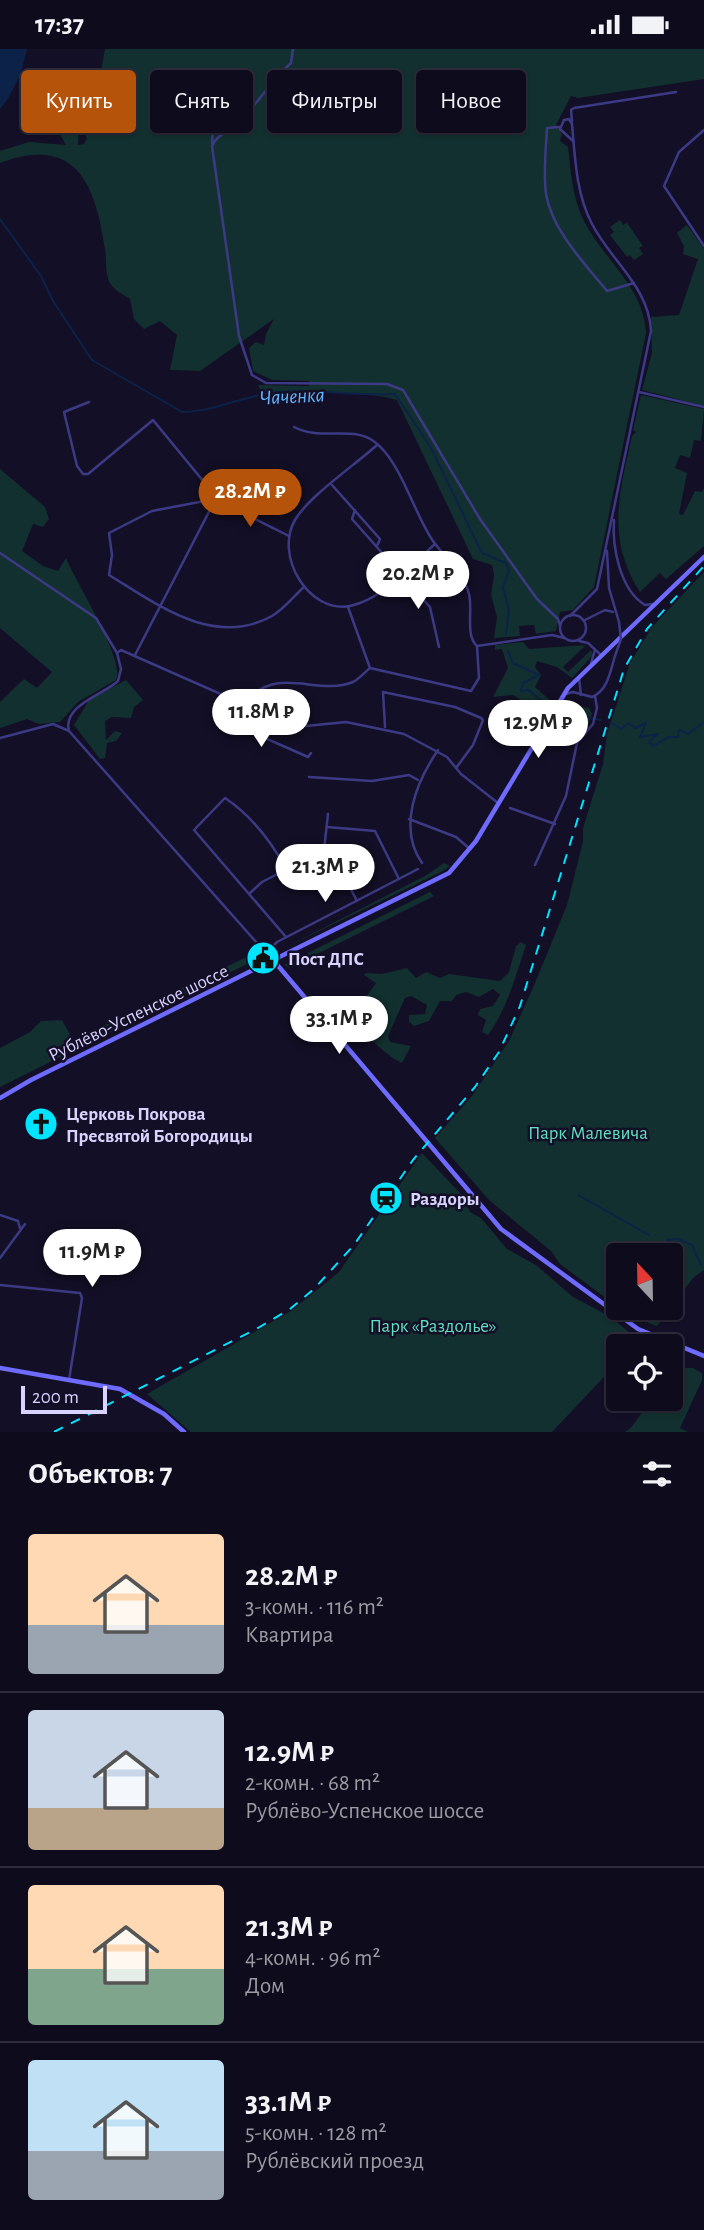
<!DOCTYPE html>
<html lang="ru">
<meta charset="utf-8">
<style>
:root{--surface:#0e0b1c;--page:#171425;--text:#f1f3f6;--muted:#9b9ba3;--line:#2e2b3b;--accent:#b45309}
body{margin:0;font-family:"Alegreya Sans",sans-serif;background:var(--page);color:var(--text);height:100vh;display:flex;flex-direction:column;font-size:26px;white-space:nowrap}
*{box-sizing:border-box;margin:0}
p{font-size:23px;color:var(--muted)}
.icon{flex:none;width:38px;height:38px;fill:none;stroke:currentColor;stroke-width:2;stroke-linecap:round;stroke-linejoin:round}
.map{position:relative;height:1383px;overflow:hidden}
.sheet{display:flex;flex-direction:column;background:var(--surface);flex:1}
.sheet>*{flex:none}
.top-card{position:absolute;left:21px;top:21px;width:663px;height:63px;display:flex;gap:14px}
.needle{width:46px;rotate:338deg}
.fabs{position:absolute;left:606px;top:1194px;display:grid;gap:14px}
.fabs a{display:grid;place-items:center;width:77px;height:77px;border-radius:7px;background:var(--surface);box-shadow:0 2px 5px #0004,0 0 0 2px var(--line);font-size:35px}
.scale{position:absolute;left:21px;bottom:18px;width:86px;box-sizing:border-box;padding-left:7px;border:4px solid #d9d4ff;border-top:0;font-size:19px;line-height:24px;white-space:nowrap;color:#d9d4ff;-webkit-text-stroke:5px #130f26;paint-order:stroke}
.price{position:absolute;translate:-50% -60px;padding:0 16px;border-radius:24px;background:#fff;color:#222;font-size:23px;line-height:46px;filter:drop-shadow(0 2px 4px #0008)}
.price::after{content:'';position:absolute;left:50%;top:42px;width:21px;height:16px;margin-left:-10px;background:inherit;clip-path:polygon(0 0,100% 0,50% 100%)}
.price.selected{background:var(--accent);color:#fff}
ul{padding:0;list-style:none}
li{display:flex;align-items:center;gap:21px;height:175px;padding:0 28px}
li+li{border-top:2px solid var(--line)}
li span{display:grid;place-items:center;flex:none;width:196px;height:140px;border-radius:7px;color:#555}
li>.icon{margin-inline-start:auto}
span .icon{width:84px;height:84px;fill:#fffc;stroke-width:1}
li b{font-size:30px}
h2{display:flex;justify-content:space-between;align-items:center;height:84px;padding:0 28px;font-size:30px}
.tag{padding:0 24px;border-radius:7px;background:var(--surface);box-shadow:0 2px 5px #0004,0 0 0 2px var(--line);font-size:24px;line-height:63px}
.tag.selected{background:var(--accent);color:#fff}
.status{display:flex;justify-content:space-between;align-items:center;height:49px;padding:0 35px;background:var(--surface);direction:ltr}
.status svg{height:19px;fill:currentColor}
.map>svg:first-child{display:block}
</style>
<div class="status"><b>17:37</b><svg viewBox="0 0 49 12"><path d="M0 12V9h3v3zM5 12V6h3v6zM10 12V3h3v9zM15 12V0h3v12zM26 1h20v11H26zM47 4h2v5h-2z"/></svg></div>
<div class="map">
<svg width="704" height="1383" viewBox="0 0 704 1383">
<rect width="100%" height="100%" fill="#130f26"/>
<g fill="#12302f">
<path d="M105 0H704V30L578 49 571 47 556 76 562 85 560 92 568 98C571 123 572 148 584 172 603 210 644 238 646 284L594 538 573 561 560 563 556 582 536 585 534 576 519 577 520 587 494 589 497 568 491 546 494 526 492 516 473 510 397 351C359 341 314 342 276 350L272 342 262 345 258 336 309 337V332L272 331 253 322 249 299 256 293 264 296 266 285 274 270 200 322 170 321 177 286 160 272 144 280 134 270 130 250C124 246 116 242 112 237 104 227 107 212 105 200 95 134 76 86 0 114V102L29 93 66 96 57 80 35 86 32 80 35 70H45L48 64 44 46 48 47 51 41 60 48C57 63 65 75 79 82L78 96 84 95 87 89 77 70 80 65 92 71Z"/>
<path d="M620 171 623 176 627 174 643 197 639 199 643 205 634 211 630 206 627 208 610 186 614 183 610 178Z"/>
<path d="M687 176 704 200V357L642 341 652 304 651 268 679 266 698 210 683 205 684 197 677 184Z"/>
<path d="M641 346 704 360 701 392 694 391 690 409 680 406 675 419 687 424 679 465 683 466 695 442 702 443 704 439V497L666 530 660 524 640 543C606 490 619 445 632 387L636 383 633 381Z"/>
<path d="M0 420 45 458 49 470 43 478 33 475 22 502 43 517 58 522 66 509C76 534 126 611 116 631L78 653 60 673 39 675 27 670 0 679V653L24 630 37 639 52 623 0 579Z"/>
<path d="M704 523V1221L693 1229 657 1277 629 1267 618 1258H670V1206H618V1258L560 1215 551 1202 489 1151 435 1089 472 1047 509 992 535 934 567 856 583 792V779L603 715 607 685 630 614 652 578Z"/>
<path d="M523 593 529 600 586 596 563 618 568 623 591 601 593 606 572 629 557 618 537 612 535 618 541 626 535 638 552 653 544 666 513 646 493 648 508 619 502 600 495 601V596Z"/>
<path d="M126 631 143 651 134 658 131 669 112 668 105 672 106 691 115 682 122 684 116 692 107 694 105 709 100 710 74 676 89 651Z"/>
<path d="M576 657 589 659 592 665 587 679 576 677 581 684 573 691 561 683 563 677 571 678 569 672 571 670 566 664 576 663Z"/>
<path d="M444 814 450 817 441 823 282 900 425 827Z"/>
<path d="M430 843 434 847 289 919 284 916Z"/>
<path d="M521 893 526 896C515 928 509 956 488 986L482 983 486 971 478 966 480 960 493 957 500 946 493 940 479 948 466 943 456 946 452 952H440L429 972 414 977 409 973V966L425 965 427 956 411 947 405 949 388 987 390 993 411 997 402 1014C391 1010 363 986 360 973L354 972 374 962 366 948 376 934 364 926 366 924 382 925 407 919 416 929 426 923 440 929 449 925 500 932 509 923 516 897Z"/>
<path d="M257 903 255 911 0 1038V999L30 983 41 972 62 971 73 991 76 990Z"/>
<path d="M422 1104 462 1146 470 1163 481 1169 507 1200 536 1216 573 1248 611 1268 638 1291 632 1297H618V1313L552 1383H191L147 1345 291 1262 339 1223Z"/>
<path d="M683 1319H693L702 1324V1331L680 1379 688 1383H625C643 1372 640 1349 670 1349V1337Z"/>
</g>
<path fill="#0c2248" d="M0 0H27C22 22 15 42 0 60Z"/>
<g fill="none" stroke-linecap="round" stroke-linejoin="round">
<g stroke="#0c2248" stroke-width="2">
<path d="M0 170 41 227 53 252 92 311 182 363C212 363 241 348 271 344 311 338 354 348 395 345L431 399 482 504 506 514 509 522 503 538 509 561 506 586"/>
<path d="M508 602 513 614 539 626 523 634 521 642 529 641 548 658"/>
<path d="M559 664 601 671"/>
<path d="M610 674 615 676"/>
<path d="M617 677 621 680 628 674 635 679 646 674 640 688 658 685 649 692 653 697 669 688H678L679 681 688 685 704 673"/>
<path d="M578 1146 649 1186"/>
<path d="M667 1191 678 1190 692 1196 701 1216"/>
</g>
<g stroke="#3d3a85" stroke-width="2.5">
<path d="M293 0 291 14C268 34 256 60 231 79 222 86 217 87 212 97L239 287 252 326 266 334 387 335 403 341 480 470 537 550 558 570 560 577"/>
<path d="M572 72 571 61 574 59 676 43"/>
<path d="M559 78 547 79C546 100 543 123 546 145 552 181 585 215 607 242L634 234"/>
<path d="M704 81 679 103 664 137 704 197"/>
<path d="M212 94 214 58"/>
<path d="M639 343 704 358"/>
<path d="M89 353 64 363 77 417 83 425H88L153 371 213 444"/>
<path d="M294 378C321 392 350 377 372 391 400 409 413 463 433 492 445 509 464 524 469 545 473 560 465 587 477 597L552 586 564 589"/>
<path d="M377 396C355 416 309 447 295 471 274 507 309 565 350 557 383 550 410 517 435 495"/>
<path d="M332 436 380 490 377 497"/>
<circle cx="216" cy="449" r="6"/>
<path d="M210 451 152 462 109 484 112 506 109 526C158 556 214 599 272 567 284 560 294 547 304 538"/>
<path d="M221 453 289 487"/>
<path d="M355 461 352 470 430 558 439 598"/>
<path d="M614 471C612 498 620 541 645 556L653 555"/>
<path d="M607 502 609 539 619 573"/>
<path d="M0 504 96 569 117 604"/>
<path d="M348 558 370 619 471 642 479 629 477 597"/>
<circle cx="573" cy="579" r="13"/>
<path d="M570 567 597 540 651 282C649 238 611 212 592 175 576 145 575 108 572 75L569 70 564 71 560 80 574 93"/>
<path d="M585 571 605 561 613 563"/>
<path d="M579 592 588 594 602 607"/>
<path d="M135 606 213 455"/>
<path d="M591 614 595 601"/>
<path d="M579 629 581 646"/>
<path d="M566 645 573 643 592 648C608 641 610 623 615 607"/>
<path d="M385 678 383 643 455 658 481 669 483 671 473 696 456 719"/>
<path d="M69 682C62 656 105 645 118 632L121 620 117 604 121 601 257 661 306 677 346 673 404 685 447 708 461 725 498 754"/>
<path d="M0 689 53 675 69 682 272 911"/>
<path d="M311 704 308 708 238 677C239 667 244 656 251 648 280 618 319 647 353 633 359 630 365 623 370 619"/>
<path d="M309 728 372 732 409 726 418 731"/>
<path d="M510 759 555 775"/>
<path d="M409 770 456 788 470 800"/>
<path d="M327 778 375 782 399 830"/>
<path d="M325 799 331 802 357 852"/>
<path d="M422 814C397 778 417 732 438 701"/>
<path d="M535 816 566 747 577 694 593 675 597 659 595 647"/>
<path d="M250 844 262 833 324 801 328 765"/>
<path d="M286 888 194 781 225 749C252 767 271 792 287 821"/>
<path d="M273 910 272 898 277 893 418 820"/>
<path d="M0 1166 18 1172 20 1179"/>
<path d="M0 1209 25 1175"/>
<path d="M0 1236 80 1244 82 1249 69 1331"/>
</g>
<g stroke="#6f6bff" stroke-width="4.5">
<path d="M274 912 501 1180 638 1280 704 1307"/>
<path d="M0 1049 31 1031 449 824 476 792 568 639 704 508"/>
<path d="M0 1319 120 1340 164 1365 184 1383"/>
</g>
<path stroke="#00e5ff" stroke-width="2" stroke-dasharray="10 9" stroke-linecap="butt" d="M54 1383 258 1279 290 1260 314 1240 354 1196 413 1111 475 1038 499 1003 520 957 624 620 647 580 704 517"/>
<path stroke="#3d3a85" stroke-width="2.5" d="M615 607 621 590 619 573"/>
</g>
<defs>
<symbol id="civic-disc" viewBox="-11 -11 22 22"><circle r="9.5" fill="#00e5ff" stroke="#130f26"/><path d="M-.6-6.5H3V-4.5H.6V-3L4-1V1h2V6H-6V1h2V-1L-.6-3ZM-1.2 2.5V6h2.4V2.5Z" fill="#111"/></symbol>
<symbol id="church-disc" viewBox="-11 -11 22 22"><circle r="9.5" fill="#00e5ff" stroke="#130f26"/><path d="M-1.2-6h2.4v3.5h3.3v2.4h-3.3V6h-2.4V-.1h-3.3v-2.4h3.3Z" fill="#111"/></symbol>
<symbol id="station-disc" viewBox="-11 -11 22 22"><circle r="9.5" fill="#00e5ff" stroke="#130f26"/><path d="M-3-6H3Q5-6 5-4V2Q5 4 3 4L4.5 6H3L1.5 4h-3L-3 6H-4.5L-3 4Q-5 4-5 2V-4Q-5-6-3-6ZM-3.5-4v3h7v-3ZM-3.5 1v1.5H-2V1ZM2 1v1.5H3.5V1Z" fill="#111"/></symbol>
</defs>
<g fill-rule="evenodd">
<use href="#civic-disc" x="244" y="890" width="38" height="38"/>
<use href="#church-disc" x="22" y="1056" width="38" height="38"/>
<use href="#station-disc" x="367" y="1130" width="38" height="38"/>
</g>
<g text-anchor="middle" stroke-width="5" stroke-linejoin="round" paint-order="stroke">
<g font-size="19" font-weight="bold" fill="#d9d4ff" stroke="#130f26" text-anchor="start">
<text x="288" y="916">Пост ДПС</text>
<text x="66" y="1071">Церковь Покрова<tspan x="66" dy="22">Пресвятой Богородицы</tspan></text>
<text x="410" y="1156">Раздоры</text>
</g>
<g font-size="19" fill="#d9d4ff" stroke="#130f26">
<text transform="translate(138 963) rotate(-26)" y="7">Рублёво-Успенское шоссе</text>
</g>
<g font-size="19" fill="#5fe0c0" stroke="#130f26">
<text x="588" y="1090">Парк Малевича</text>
<text x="433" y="1283">Парк «Раздолье»</text>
</g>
<g font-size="21" font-style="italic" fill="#62b6ff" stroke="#130f26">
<text transform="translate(292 347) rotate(-3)" y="7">Чаченка</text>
</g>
</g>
</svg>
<div class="fabs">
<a><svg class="needle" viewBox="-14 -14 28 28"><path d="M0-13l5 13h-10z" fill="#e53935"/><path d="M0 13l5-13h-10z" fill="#9b9ba3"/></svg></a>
<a><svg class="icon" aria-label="locate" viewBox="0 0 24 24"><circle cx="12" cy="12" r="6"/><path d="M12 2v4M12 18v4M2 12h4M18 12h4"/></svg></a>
</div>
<div class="scale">200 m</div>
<b class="price selected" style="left:250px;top:480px">28.2M ₽</b>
<b class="price" style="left:418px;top:562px">20.2M ₽</b>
<b class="price" style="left:261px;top:700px">11.8M ₽</b>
<b class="price" style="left:538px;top:711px">12.9M ₽</b>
<b class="price" style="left:325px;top:855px">21.3M ₽</b>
<b class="price" style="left:339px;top:1007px">33.1M ₽</b>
<b class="price" style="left:92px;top:1240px">11.9M ₽</b>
<div class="top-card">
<a class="tag selected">Купить</a>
<a class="tag">Снять</a>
<a class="tag">Фильтры</a>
<a class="tag">Новое</a>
</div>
</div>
<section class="sheet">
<h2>Объектов: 7<svg class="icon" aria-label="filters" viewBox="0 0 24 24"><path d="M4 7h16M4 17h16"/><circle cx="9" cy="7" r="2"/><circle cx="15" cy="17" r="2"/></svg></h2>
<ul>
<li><span style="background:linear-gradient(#ffd9b3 65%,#9aa5b1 0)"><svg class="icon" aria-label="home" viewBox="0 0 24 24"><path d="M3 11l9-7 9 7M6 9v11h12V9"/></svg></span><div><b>28.2M ₽</b><p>3-комн. · 116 m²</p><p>Квартира</p></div></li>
<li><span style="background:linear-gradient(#c9d6e8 70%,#b9a48a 0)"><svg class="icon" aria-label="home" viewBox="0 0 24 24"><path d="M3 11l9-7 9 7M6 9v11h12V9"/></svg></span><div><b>12.9M ₽</b><p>2-комн. · 68 m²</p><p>Рублёво-Успенское шоссе</p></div></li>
<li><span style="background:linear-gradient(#ffd9b3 60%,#7fa58c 0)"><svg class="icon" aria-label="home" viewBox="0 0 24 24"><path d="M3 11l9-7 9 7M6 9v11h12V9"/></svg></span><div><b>21.3M ₽</b><p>4-комн. · 96 m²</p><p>Дом</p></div></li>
<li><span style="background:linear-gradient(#bfe0f5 65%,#9aa5b1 0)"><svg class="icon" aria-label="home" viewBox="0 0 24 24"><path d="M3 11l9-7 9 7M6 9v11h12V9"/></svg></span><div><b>33.1M ₽</b><p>5-комн. · 128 m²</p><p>Рублёвский проезд</p></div></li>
</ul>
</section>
